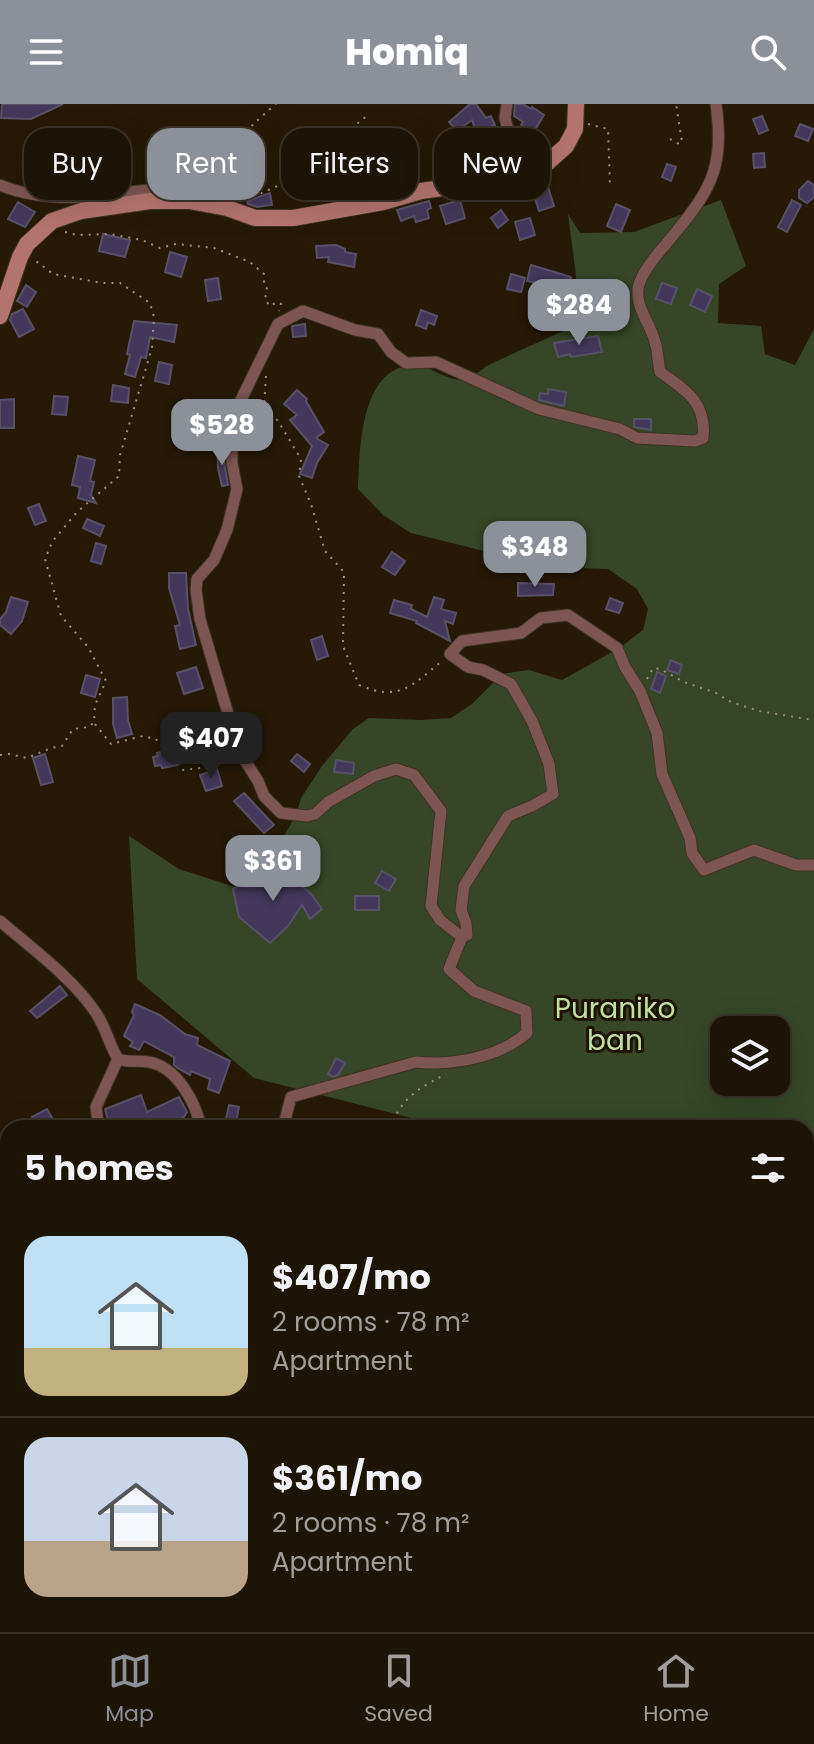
<!DOCTYPE html>
<meta charset="utf-8">
<style>
:root{--surface:#1c1404;--page:#251d0e;--text:#f1f3f6;--muted:#a09e9a;--line:#3a3326;--accent:#8c9099}
body{margin:0;font-family:Poppins,sans-serif;background:var(--page);color:var(--text);height:100vh;display:flex;flex-direction:column;font-size:30px;white-space:nowrap}
*{box-sizing:border-box;margin:0}
p{font-size:26px;color:var(--muted)}
.icon{flex:none;width:44px;height:44px;fill:none;stroke:currentColor;stroke-width:2;stroke-linecap:round;stroke-linejoin:round}
.map{position:relative;flex:1;overflow:hidden}
.sheet{position:absolute;left:0px;top:1016px;width:814px;height:512px;display:flex;flex-direction:column;background:var(--surface);border-radius:24px 24px 0 0;box-shadow:0 8px 32px #0002,0 0 0 2px var(--line)}
.sheet>*{flex:none}
.top-card{position:absolute;left:24px;top:24px;width:766px;height:72px;display:flex;gap:16px}
.controls{position:absolute;left:710px;top:912px;display:grid;gap:16px}
.controls a{display:grid;place-items:center;width:80px;height:80px;border-radius:16px;background:var(--surface);box-shadow:0 8px 32px #0002,0 0 0 2px var(--line);font-size:40px}
.price{position:absolute;translate:-50% -68px;padding:0 18px;border-radius:16px;background:var(--accent);color:#fff;font-size:26px;line-height:52px;filter:drop-shadow(0 2px 4px #0008)}
.price::after{content:'';position:absolute;left:50%;top:48px;width:24px;height:18px;margin-left:-12px;background:inherit;clip-path:polygon(0 0,100% 0,50% 100%)}
.price.current{background:#222;color:#fff}
ul{padding:0;list-style:none}
li{display:flex;align-items:center;gap:24px;height:200px;padding:0 24px}
li+li{border-top:2px solid var(--line)}
li span{display:grid;place-items:center;flex:none;width:224px;height:160px;border-radius:24px;color:#555}
li>.icon{margin-inline-start:auto}
span .icon{width:96px;height:96px;fill:#fffc;stroke-width:1}
li b{font-size:34px}
h2{display:flex;justify-content:space-between;align-items:center;height:96px;padding:0 24px;font-size:34px}
.tag{padding:0 28px;border-radius:24px;background:var(--surface);box-shadow:0 8px 32px #0002,0 0 0 2px var(--line);font-size:28px;line-height:72px}
.tag.current{background:var(--accent);color:#fff}
header{display:flex;justify-content:space-between;align-items:center;height:104px;padding:0 24px;background:var(--accent);color:#fff;font-size:36px;font-weight:800}
.tabs{display:flex;justify-content:space-around;align-items:center;height:112px;border-top:2px solid var(--line);background:var(--surface);font-size:22px;color:var(--muted)}
.tabs a{display:grid;justify-items:center;gap:4px}
.tabs .current{color:var(--accent)}
.map>svg:first-child{display:block}
</style>
<header><svg class="icon" aria-label="menu" viewBox="0 0 24 24"><path d="M4 6h16M4 12h16M4 18h16"/></svg>Homiq<svg class="icon" aria-label="search" viewBox="0 0 24 24"><circle cx="10" cy="10" r="6"/><path d="M15 15l6 6"/></svg></header>
<div class="map">
<svg width="814" height="1528" viewBox="0 0 814 1528">
<rect width="100%" height="100%" fill="#261a06"/>
<g fill="#364626" fill-rule="evenodd">
<path d="M721 96 746 162 719 180 718 219 761 222 765 250 795 261 814 225V1528H14L17 1520H806V1024H436L435 1020 254 974 137 875 129 732 179 765 235 783 274 749 296 711 301 694 322 662 353 625 369 614 421 616 451 614 472 600 502 570 529 566 562 576 621 543 643 526 648 505 637 485 608 465 575 464 535 451 516 442 484 447 411 429 383 411 358 385C360 347 359 264 413 261 430 260 447 279 466 275 473 273 481 266 487 262 515 248 544 236 572 223L576 171 568 110 580 129 634 128ZM724 926H776V978H724Z"/>
<path d="M0 1073 8 1078V1407L0 1404Z"/>
</g>
<g fill="#43385b" stroke="#575167" stroke-width="2">
<path d="M2 0H63L31 15 1 14Z"/>
<path d="M470 0H476L486 14 491 12 495 21 476 28 472 16 457 27 449 18Z"/>
<path d="M515 0H523L531 5 532 3 544 11 533 29 521 21 523 18 514 12Z"/>
<path d="M762 12 768 26 759 30 753 15Z"/>
<path d="M800 20 813 25 808 37 795 32Z"/>
<path d="M50 49 52 62 25 66 23 53Z"/>
<path d="M764 49 765 63 754 64 753 50Z"/>
<path d="M667 60 676 63 671 77 662 73Z"/>
<path d="M388 73 393 84 382 87 377 77Z"/>
<path d="M808 77 814 81V93L807 99 799 94V86Z"/>
<path d="M548 83 554 102 539 107 533 88Z"/>
<path d="M270 89 272 101 257 103 248 100 247 97Z"/>
<path d="M460 96 465 114 446 120 440 102Z"/>
<path d="M792 96 801 101 787 128 778 123Z"/>
<path d="M429 97 431 104 427 106 429 114 416 118 414 112 401 117 397 106Z"/>
<path d="M18 98 35 108 25 123 8 115Z"/>
<path d="M616 100 630 106 621 128 607 122Z"/>
<path d="M501 106 508 116 498 124 491 114Z"/>
<path d="M530 114 535 131 520 136 515 118Z"/>
<path d="M103 130 130 136 125 153 99 147Z"/>
<path d="M336 141 345 145V148L356 150 354 163 328 158 329 153 317 154 316 142Z"/>
<path d="M170 148 187 153 181 173 165 168Z"/>
<path d="M531 161 571 173 568 182 546 176 545 181 527 177Z"/>
<path d="M511 170 525 174 521 188 507 185Z"/>
<path d="M218 174 221 195 208 197 205 176Z"/>
<path d="M662 179 677 184 671 200 656 195Z"/>
<path d="M26 181 36 188 27 203 17 197Z"/>
<path d="M697 185 712 192 705 208 690 201Z"/>
<path d="M23 205 34 225 19 233 10 216 12 210Z"/>
<path d="M421 206 437 212 434 221 428 218 426 225 416 221Z"/>
<path d="M134 217 177 221 174 238 150 233 146 254 141 253 135 273 125 270 130 251 127 250Z"/>
<path d="M305 220 306 232 293 233 292 222Z"/>
<path d="M598 232 602 248 571 253 570 250 558 253 554 239Z"/>
<path d="M159 258 172 261 169 280 155 277Z"/>
<path d="M113 281 129 284 128 299 111 297Z"/>
<path d="M548 285 566 288 564 302 539 296 540 289 548 290Z"/>
<path d="M297 286 307 295 306 297 324 328 316 334 328 341 317 359 312 374 300 370 312 342 290 316 297 311 284 300Z"/>
<path d="M54 292 68 293 66 311 52 310Z"/>
<path d="M14 295V324H0V296Z"/>
<path d="M634 315H651V326L634 323Z"/>
<path d="M217 341H221L228 381 222 382 218 364Z"/>
<path d="M78 352 95 356 90 377 94 378 91 391 96 399 78 394 80 383 72 381Z"/>
<path d="M39 400 46 417 35 421 28 404Z"/>
<path d="M87 415 104 422 100 432 83 424Z"/>
<path d="M96 439 106 442 101 460 91 457Z"/>
<path d="M392 448 405 457 395 471 382 463Z"/>
<path d="M169 469H186L188 505 196 541 180 545 175 522 180 521 169 484Z"/>
<path d="M518 479 554 480 553 491 518 492Z"/>
<path d="M11 493 28 498 22 517 11 530 0 521V515L6 508Z"/>
<path d="M434 493 444 496 441 505 456 509 453 520 445 517 450 537 416 519 417 517 390 509 394 496 412 501 411 505 427 513Z"/>
<path d="M610 494 623 499 619 509 606 505Z"/>
<path d="M322 532 328 552 317 556 311 536Z"/>
<path d="M671 556 682 561 679 570 667 566Z"/>
<path d="M196 563 203 584 184 590 177 569Z"/>
<path d="M657 568 666 572 660 589 651 585Z"/>
<path d="M86 571 100 575 95 593 81 589Z"/>
<path d="M127 593 128 616 132 630 117 634 113 620V594Z"/>
<path d="M219 633 226 651 208 658 201 639Z"/>
<path d="M174 645 178 661 162 664 161 661 155 662 153 653 158 652 157 649Z"/>
<path d="M45 650 53 678 41 681 33 654Z"/>
<path d="M297 650 310 660 304 668 291 657Z"/>
<path d="M336 656 354 659 353 670 334 668Z"/>
<path d="M217 665 222 682 206 687 200 671Z"/>
<path d="M244 689 274 721 264 729 234 697Z"/>
<path d="M282 758 284 766 311 790 322 805 310 815 302 801 288 822 270 839 239 813 233 785 245 777 248 783Z"/>
<path d="M382 767 396 775 389 787 375 779Z"/>
<rect x="355" y="792" width="24" height="14"/>
<path d="M60 882 67 891 37 914 30 907Z"/>
<path d="M135 900 160 911 185 930 198 934 197 941 230 957 219 989 208 985 210 975 191 967 190 971 179 965 174 961V953L144 937 139 946 130 942 133 938 124 932 134 911 132 908Z"/>
<path d="M336 954 345 959 338 971 333 973 328 970Z"/>
<path d="M141 991 147 1008 179 993 187 1008 184 1013 163 1024H110L105 1005Z"/>
<path d="M229 1001 239 1003 235 1024H224Z"/>
<path d="M47 1005 58 1024H38L32 1013Z"/>
</g>
<g fill="none" stroke-linecap="round" stroke-linejoin="round">
<defs>
<g id="street">
<path d="M507 0 505 14 518 68"/>
<path d="M0 81C31 94 66 95 99 92 124 91 180 74 196 98"/>
<path d="M0 817C31 844 74 875 96 909 106 924 109 940 118 955 129 959 138 956 149 958 177 963 196 999 201 1024"/>
<path d="M462 833 467 831 466 819 461 806 464 782 508 712 532 702 553 690 549 660 532 617 511 580 483 566 468 563 450 550 462 537 521 529 541 514 568 511 617 544 625 563 640 587 657 629 662 670 690 734 692 749 704 766 754 746 796 761H814"/>
<path d="M86 1024 98 1018 96 1003 118 955"/>
<path d="M283 1024 291 993 416 958C453 962 499 953 527 929L526 907 474 887 449 865 462 833 440 816 431 802 441 707 414 671 396 665 374 672 328 698 315 710 307 712 281 709 264 692 258 677 239 647 200 515 196 486 197 475 214 456 227 426 237 385 232 359V333L239 300 278 220 303 207 355 226 378 230 391 248 406 259 436 258 539 305 620 325 637 334 695 337 703 334C707 299 686 286 660 268 658 258 658 247 655 238 650 218 633 201 639 180 644 165 657 150 667 139 709 88 725 68 716 0"/>
<path d="M0 1246 8 1250"/>
<path d="M0 1375 8 1379"/>
<path d="M0 1386 8 1392"/>
<path d="M114 1523 126 1528"/>
<path d="M93 1528H97"/>
</g>
<path id="secondary" d="M0 212 20 153 27 140 52 117 81 107 150 97H189L227 104 255 114H293L383 98 421 87 492 77 527 63 547 59 566 42 575 25 576 0"/>
</defs>
<use href="#street" stroke="#3f3421" stroke-width="13"/>
<use href="#secondary" stroke="#3f3421" stroke-width="18"/>
<g stroke="#998f7f" stroke-width="2" stroke-dasharray="2 6" stroke-linecap="butt">
<path d="M588 20 608 25 610 83"/>
<path d="M670 35 679 40 682 38 676 0"/>
<path d="M247 94C217 50 243 28 276 0"/>
<path d="M246 96 282 80 368 11"/>
<path d="M65 128 77 131 110 130 142 136 160 144 176 140 214 144 250 158 264 170V180L267 183 265 196 270 202 277 198 281 200 279 207"/>
<path d="M266 272 264 302 278 317 301 355 299 372 311 400 325 447 344 468 343 542 359 581C399 598 411 582 441 558"/>
<path d="M647 575 653 564 660 565 684 578 716 589 731 598 759 607 813 616"/>
<path d="M95 620 111 640 143 632 156 635 160 641 177 643 182 666 210 663 229 656"/>
<path d="M0 651 9 650 27 654 51 644 62 642 73 625 89 623 94 618 95 601 106 577 88 543 61 512 45 455 52 438 77 408 119 372 120 351 152 244 154 213 150 199 120 179H102L53 170 36 157"/>
<path d="M402 1024 396 1011C408 989 425 981 446 970"/>
</g>
<use href="#street" stroke="#7d5551" stroke-width="11"/>
<use href="#secondary" stroke="#b4746e" stroke-width="16"/>
</g>
<g text-anchor="middle" stroke-width="6" stroke-linejoin="round" paint-order="stroke">
<g font-size="28" fill="#c0e0a1" stroke="#1d1101">
<text x="615" y="914">Puraniko<tspan x="615" dy="32">ban</tspan></text>
</g>
</g>
</svg>
<div class="controls">
<a><svg class="icon" aria-label="layers" viewBox="0 0 24 24"><path d="M12 4l9 5-9 5-9-5zM3 14l9 5 9-5"/></svg></a>
</div>
<b class="price" style="left:579px;top:243px">$284</b>
<b class="price" style="left:222px;top:363px">$528</b>
<b class="price" style="left:535px;top:485px">$348</b>
<b class="price current" style="left:211px;top:676px">$407</b>
<b class="price" style="left:273px;top:799px">$361</b>
<div class="top-card">
<a class="tag">Buy</a>
<a class="tag current">Rent</a>
<a class="tag">Filters</a>
<a class="tag">New</a>
</div>
<section class="sheet">
<h2>5 homes<svg class="icon" aria-label="filters" viewBox="0 0 24 24"><path d="M4 7h16M4 17h16"/><circle cx="9" cy="7" r="2"/><circle cx="15" cy="17" r="2"/></svg></h2>
<ul>
<li><span style="background:linear-gradient(#bfe0f5 70%,#c2b280 0)"><svg class="icon" aria-label="home" viewBox="0 0 24 24"><path d="M3 11l9-7 9 7M6 9v11h12V9"/></svg></span><div><b>$407/mo</b><p>2 rooms · 78 m²</p><p>Apartment</p></div></li>
<li><span style="background:linear-gradient(#c9d6e8 65%,#b9a48a 0)"><svg class="icon" aria-label="home" viewBox="0 0 24 24"><path d="M3 11l9-7 9 7M6 9v11h12V9"/></svg></span><div><b>$361/mo</b><p>2 rooms · 78 m²</p><p>Apartment</p></div></li>
</ul>
</section>
</div>
<nav class="tabs">
<a class="current"><svg class="icon" aria-label="map" viewBox="0 0 24 24"><path d="M3 6l6-2 6 2 6-2v14l-6 2-6-2-6 2zM9 4v14M15 6v14"/></svg>Map</a>
<a><svg class="icon" aria-label="saved" viewBox="0 0 24 24"><path d="M7 4h10v16l-5-4-5 4z"/></svg>Saved</a>
<a><svg class="icon" aria-label="home" viewBox="0 0 24 24"><path d="M3 11l9-7 9 7M6 9v11h12V9"/></svg>Home</a>
</nav>
